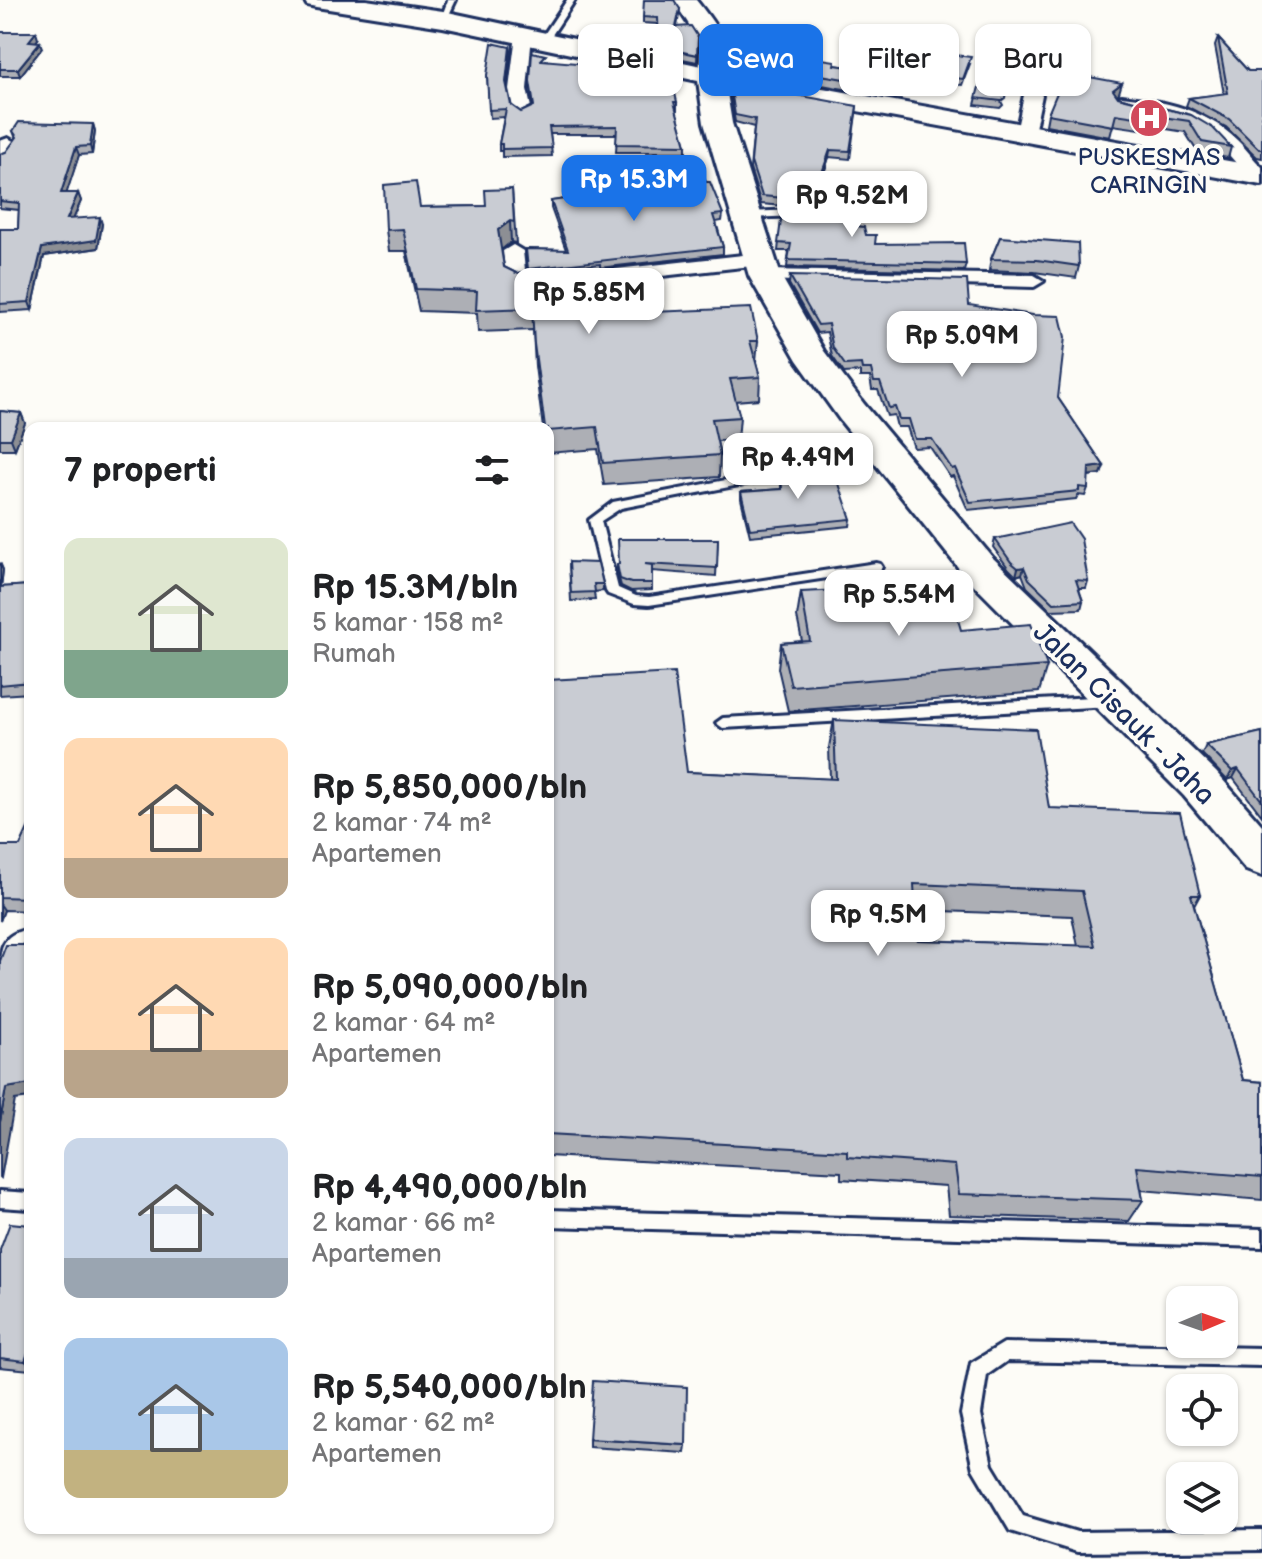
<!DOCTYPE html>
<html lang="id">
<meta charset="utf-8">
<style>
:root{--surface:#fff;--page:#f2f2f2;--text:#202124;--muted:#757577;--accent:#1a73e8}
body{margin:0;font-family:"Balsamiq Sans",sans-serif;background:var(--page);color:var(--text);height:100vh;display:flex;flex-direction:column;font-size:30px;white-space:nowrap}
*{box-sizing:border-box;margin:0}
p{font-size:26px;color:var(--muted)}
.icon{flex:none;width:44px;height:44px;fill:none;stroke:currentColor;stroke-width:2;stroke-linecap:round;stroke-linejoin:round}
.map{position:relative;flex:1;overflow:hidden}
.side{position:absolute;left:24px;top:422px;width:530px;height:1112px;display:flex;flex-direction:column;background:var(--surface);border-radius:16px;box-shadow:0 2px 6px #0004}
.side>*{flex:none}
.banner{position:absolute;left:578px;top:24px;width:564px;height:72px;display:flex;gap:16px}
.needle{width:52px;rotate:88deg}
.fabs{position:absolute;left:1166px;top:1286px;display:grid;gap:16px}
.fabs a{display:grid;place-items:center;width:72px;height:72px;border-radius:16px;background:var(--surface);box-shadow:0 2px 6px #0004;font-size:40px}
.price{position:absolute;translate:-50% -68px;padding:0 18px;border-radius:16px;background:#fff;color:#222;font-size:26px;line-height:52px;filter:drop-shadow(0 2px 4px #0008)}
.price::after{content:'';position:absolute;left:50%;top:48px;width:24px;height:18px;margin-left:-12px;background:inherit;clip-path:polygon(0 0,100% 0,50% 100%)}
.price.on{background:var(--accent);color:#fff}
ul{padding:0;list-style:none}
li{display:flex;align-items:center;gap:24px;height:200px;padding:0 40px}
li span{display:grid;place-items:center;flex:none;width:224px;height:160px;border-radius:16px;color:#555}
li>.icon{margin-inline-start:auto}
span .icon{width:96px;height:96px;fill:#fffc;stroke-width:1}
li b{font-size:34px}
h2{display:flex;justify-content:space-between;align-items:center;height:96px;padding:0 40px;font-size:34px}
.pill{padding:0 28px;border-radius:16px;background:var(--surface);box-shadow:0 2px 6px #0004;font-size:28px;line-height:72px}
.pill.on{background:var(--accent);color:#fff}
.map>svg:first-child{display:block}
</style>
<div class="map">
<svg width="1262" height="1559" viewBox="0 0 1262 1559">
<rect width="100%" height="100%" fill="#fdfcf7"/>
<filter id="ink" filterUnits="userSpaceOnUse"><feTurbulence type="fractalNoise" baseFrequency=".0125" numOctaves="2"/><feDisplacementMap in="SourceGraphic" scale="16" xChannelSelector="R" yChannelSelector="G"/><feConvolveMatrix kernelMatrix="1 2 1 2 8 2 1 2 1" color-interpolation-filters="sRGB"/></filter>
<g filter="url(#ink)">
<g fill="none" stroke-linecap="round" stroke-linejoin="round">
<defs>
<g id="lane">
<path d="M448 0H456L446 21H440Z"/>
<path d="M567 0H575L548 41H542L541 39Z"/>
<path d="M860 193 863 194V198L815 201 803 215 800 216 747 218 742 215 747 212 797 210 809 196 812 195Z"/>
<path d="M885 449 889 450V456L621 508 601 521 618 588 636 596 649 597 876 563 880 564 882 567 880 570 649 605 634 604 608 594 606 591 589 520 613 502Z"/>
<path d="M1110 696 1117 701 1110 706 723 728 716 723 723 718Z"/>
<path d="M30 929V941C12 945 12 960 5 974L0 976C0 948 0 934 30 929Z"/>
<path d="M0 1191 30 1193V1209L0 1207Z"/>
<path d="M548 1210 1262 1229V1247L548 1226Z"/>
<path d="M1004 1343 1262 1348V1366L1007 1361 987 1375 981 1414 992 1465 1023 1516 1077 1532 1262 1530V1550L1077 1552 1010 1531 973 1469 961 1414 971 1363Z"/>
</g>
<g id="street">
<path d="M524 30 532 35 527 89 532 112 523 117 514 112 509 89 516 35Z"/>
<path d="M1033 90 1042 95 1034 133 1025 138 1016 133 1024 95Z"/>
<path d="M1122 96C1164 101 1205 109 1237 140 1246 148 1253 159 1262 167V180C1242 178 1227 148 1211 136 1182 113 1150 113 1116 105L1113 101 1116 97Z"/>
<path d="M8 138 17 143 6 158 0 159V141Z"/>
<path d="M513 245 523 251 526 279 761 253 771 259 761 265 517 292 507 286 503 251Z"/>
<path d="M765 270 1034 275 1044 281 1034 287 758 280 755 276 758 272Z"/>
</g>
<path id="secondary" d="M673 0H696C714 23 739 51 720 81H702L699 76 701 43Z"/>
<path id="primary" d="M304 0H366L443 11 711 68 1262 167V185L726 87 732 123 781 276 824 351 864 404 993 558 1216 772 1262 825V876L1246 870 1184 796 965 576 840 420 797 360 749 276 704 123 698 81 443 27 316 7 307 5Z"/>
</defs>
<use href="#lane" stroke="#1b2f5e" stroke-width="6"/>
<use href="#street" stroke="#1b2f5e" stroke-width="6"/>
<use href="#secondary" stroke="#1b2f5e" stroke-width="6"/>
<use href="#primary" stroke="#1b2f5e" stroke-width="6"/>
<use href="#lane" fill="#fdfcf7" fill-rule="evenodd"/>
<use href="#street" fill="#fdfcf7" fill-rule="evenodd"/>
<use href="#secondary" fill="#fdfcf7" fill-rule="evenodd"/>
<use href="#primary" fill="#fdfcf7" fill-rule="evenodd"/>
</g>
<g fill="#adafb5" stroke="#1b2f5e" stroke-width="2" fill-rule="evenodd">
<path d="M680 9 677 27 698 37 697 62 658 54V24L643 23V17Z"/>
<path d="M0 32 38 39 36 41 42 48 20 76H0Z"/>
<path d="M1218 38 1248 71H1262V158L1257 157 1226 127 1186 106 1189 98 1224 94 1215 46Z"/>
<path d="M510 47V55L506 86 511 105 521 112 533 106 530 81 546 60 677 102V110H676L686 145V152H616L617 134H550L552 156 502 157V151H499V144L504 117 490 118 487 75Z"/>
<path d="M730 59 835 65 863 69 860 92 730 68Z"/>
<path d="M970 64 962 85 922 81 923 74Z"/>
<path d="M984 69 1003 105 1000 108 975 105Z"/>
<path d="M731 90 857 106 850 159 829 157 818 192 807 194 796 207 761 204 750 169 754 127 735 122 731 98Z"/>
<path d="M1119 93 1117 95 1118 97 1191 115 1231 147 1228 158 1198 153 1185 132 1154 127 1153 131 1113 125 1110 137 1046 125 1048 114Z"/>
<path d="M93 124 95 131 92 154 79 155 66 193H78L81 201 73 219 102 224 98 248 44 256 32 310 0 312V229H18L19 210 0 208V154L6 152 16 139 13 131Z"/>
<path d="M604 186 723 214 722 221 716 222 723 247V254L600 268 602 314 758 341 756 362 760 377 759 399 735 401 740 417 738 440 717 441 720 455 719 477 604 485 598 449 548 453V428H543L535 366 533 330 478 332 477 313 419 311 406 251H389L386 230 420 207 486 206 512 189 516 243 511 242 501 250 504 267 516 273 528 272 526 249 566 250 551 208V201L604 193Z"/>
<path d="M782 213 857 226 875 244 966 264 964 271 787 267 789 251H778Z"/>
<path d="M1000 237 1079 266 1076 278 1034 272 989 270 991 259Z"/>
<path d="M790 276 969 305 1058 398 1104 466 1101 474 1088 476V488L1085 496 1078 495 1076 499 968 510 953 476 950 477 930 447 914 448 907 427H897L894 415 887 416 878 390H872L870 377H860V372L844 373 832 356 827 332 817 333 789 284Z"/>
<path d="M0 411 21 413 25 423 15 449H0Z"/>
<path d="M781 473 851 519 850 526 750 536 741 499V492L781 489Z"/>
<path d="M718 539 716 576 652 571V590L631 591 621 586 617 571V564Z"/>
<path d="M995 539 1088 581 1086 588H1078L1083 601 1081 609 1051 610 1027 587 1022 574 1016 576 1009 569 993 547Z"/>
<path d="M569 562 603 584V591L594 592 595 600 571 601Z"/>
<path d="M0 563 3 570 1 587 30 585V693L0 695Z"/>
<path d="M801 592 961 630 1047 666 1039 692 788 711 778 668 781 643 802 641 797 617Z"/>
<path d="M548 680 687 772 830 779 829 747 834 720 1049 808 1200 895 1194 906 1243 1080 1262 1082V1200L1141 1190 1143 1200 1129 1221 949 1215 946 1186 841 1179V1172L548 1156ZM915 910 1072 916 1078 946 917 940Z"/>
<path d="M1262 732V816L1233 778 1227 780 1202 754 1206 745Z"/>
<path d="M30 826V911L4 910 0 921V846H20Z"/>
<path d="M30 1225V1370L0 1367V1250Z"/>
<path d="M589 1439 686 1445 685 1453 589 1447Z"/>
</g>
<g fill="#8d8f94" stroke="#1b2f5e" stroke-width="2">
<path d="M36 32 38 39 31 48 29 41Z"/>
<path d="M40 42 42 48 20 76 18 69Z"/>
<path d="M510 47V55L506 90V82Z"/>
<path d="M1122 83 1119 93 1110 101 1113 90Z"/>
<path d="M93 124 95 131 92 154 90 146Z"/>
<path d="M76 147 79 155 64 201 61 193Z"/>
<path d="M830 150 829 157 818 192 807 194 796 207V199L808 186Z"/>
<path d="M78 193 81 201 70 227 67 219Z"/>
<path d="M100 217 102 224 98 248 44 256 32 310 29 302 42 248Z"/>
<path d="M510 221 511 242 500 251 498 230Z"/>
<path d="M21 413 25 423 15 449 11 439Z"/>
<path d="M1104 466 1101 474 1086 476 1089 468Z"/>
<path d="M0 563 3 570 0 595Z"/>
<path d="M1024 567 1022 574 1016 576 1018 568Z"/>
<path d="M1238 769 1233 778 1227 780 1232 771Z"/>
<path d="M0 904 4 910 0 921Z"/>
<path d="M30 1084V1098L15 1100 1 1178 0 1177V1122L6 1088Z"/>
<path d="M30 1347V1365L25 1361Z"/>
</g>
<g fill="#c9ccd3" stroke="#1b2f5e" stroke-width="2" fill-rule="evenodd">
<path d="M644 0H674L680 9 676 27 691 26 698 37 697 55 659 47 658 18 643 17Z"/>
<path d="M0 32H36L29 41 40 42 18 69H0Z"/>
<path d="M1218 38 1248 71H1262V149H1259L1229 119 1189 98 1228 93Z"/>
<path d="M492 43 510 47 506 82 511 105 521 112 534 106 530 81 532 52 546 55 541 60 670 71 677 102H674L686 145 616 144 617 126 549 127 552 148 502 149V144H499L506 109 489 110 487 75Z"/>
<path d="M733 45 835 61 834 65 863 69 861 82 730 59Z"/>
<path d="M932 52 971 57 963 79 923 74Z"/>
<path d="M984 69 1009 71 1005 98 1001 101 976 98Z"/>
<path d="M1084 76 1122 83 1113 90 1118 97 1191 115 1213 128 1231 147 1202 142 1189 121 1156 116V120L1116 114 1113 126 1048 114 1061 83 1080 85Z"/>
<path d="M736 84 857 106 850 151 830 150 818 184 808 186 796 199 762 196 751 162 755 119 735 115 731 90Z"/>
<path d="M19 122 93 124 90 146 76 147 61 193H78L67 219 100 217 96 240 42 248 29 302 0 304V229H18L19 203 0 201V154L6 152 17 137 13 131Z"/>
<path d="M704 177 706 182H710L723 214 713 215 723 247 528 269 526 249 568 250 551 201 607 193 604 186Z"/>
<path d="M416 182 420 207 486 206 485 190 512 189 514 222 510 221 498 230 504 267 516 273 600 264 602 314 751 308 758 341H750L760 377 730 379 740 417 712 419 720 455 603 463 597 427 548 431V428H545L534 344 532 308 476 310 477 291 416 289 403 229 386 230 384 185Z"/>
<path d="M816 198 853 199 857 226 864 227 866 235H876L875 244 964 243 966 264 788 260 791 244 778 243 782 213 805 211Z"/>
<path d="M1000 237 1078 243 1079 266 1037 260 991 259Z"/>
<path d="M790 276 967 280 969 305 1033 315 1060 316 1065 337 1058 398 1104 466 1089 468 1088 488 1079 487V491L970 502 955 468 952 469 932 439H915L909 419H899L895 407 889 408 880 382H874L871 369H862L861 364 845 365 833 348 828 324 818 325Z"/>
<path d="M0 411 21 413 11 439H0Z"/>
<path d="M803 469H834L851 519 750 529 741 492 782 489 781 473Z"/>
<path d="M1070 523 1081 539 1088 581 1076 580 1083 601 1054 603 1029 579 1024 567 1018 568 1011 562 995 539Z"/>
<path d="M618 539H718L717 568 645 564 652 565V583H631L620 579 617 564H619Z"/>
<path d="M569 562 598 563 603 584H594L595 592 571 593Z"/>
<path d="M30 585V682L0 685V587Z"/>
<path d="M948 585 961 630 1031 624 1047 666 791 686 781 643 810 641 801 592Z"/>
<path d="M674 673 687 772 836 779 834 720 1036 729 1049 808 1180 813 1200 895H1191L1243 1080 1262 1082V1177L1137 1167 1143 1200 959 1194 955 1165 847 1157V1151L548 1134V680ZM914 884 1082 891 1095 946 917 940Z"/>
<path d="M1262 732V801L1238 769 1232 771 1206 745Z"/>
<path d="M29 826H30V898L0 897V846H20Z"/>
<path d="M6 945H30V1084L6 1088 0 1122V961Z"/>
<path d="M10 1223 30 1225V1347L25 1361 0 1358V1250Z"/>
<path d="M593 1381 687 1387 686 1445 589 1439Z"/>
</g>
</g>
<defs>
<symbol id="hospital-disc" viewBox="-11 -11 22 22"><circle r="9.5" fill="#d1495b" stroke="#fdfcf7"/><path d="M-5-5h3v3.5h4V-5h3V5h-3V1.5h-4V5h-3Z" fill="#fff"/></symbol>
</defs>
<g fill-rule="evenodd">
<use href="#hospital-disc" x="1127" y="96" width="44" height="44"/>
</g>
<g text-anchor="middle" stroke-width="8" stroke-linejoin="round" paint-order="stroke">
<g font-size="24" fill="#1b2f5e" stroke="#fdfcf7">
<text x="1149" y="165">PUSKESMAS<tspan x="1149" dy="28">CARINGIN</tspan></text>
</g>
<g font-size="28" fill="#1b2f5e" stroke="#fdfcf7">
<text transform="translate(1125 713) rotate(45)" y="10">Jalan Cisauk - Jaha</text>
</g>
</g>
</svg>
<div class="fabs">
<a><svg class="needle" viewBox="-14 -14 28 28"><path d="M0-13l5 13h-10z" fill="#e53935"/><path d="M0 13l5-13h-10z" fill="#757577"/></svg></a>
<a><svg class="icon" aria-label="locate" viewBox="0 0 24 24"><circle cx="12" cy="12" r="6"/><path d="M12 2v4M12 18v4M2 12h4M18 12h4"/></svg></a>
<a><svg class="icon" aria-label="layers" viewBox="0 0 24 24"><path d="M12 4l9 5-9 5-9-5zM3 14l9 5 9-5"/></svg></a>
</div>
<b class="price on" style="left:634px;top:223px">Rp 15.3M</b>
<b class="price" style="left:852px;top:239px">Rp 9.52M</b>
<b class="price" style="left:589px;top:336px">Rp 5.85M</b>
<b class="price" style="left:962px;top:379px">Rp 5.09M</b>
<b class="price" style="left:798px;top:501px">Rp 4.49M</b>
<b class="price" style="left:899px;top:638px">Rp 5.54M</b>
<b class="price" style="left:878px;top:958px">Rp 9.5M</b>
<div class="banner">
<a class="pill">Beli</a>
<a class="pill on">Sewa</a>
<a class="pill">Filter</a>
<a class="pill">Baru</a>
</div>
<section class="side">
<h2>7 properti<svg class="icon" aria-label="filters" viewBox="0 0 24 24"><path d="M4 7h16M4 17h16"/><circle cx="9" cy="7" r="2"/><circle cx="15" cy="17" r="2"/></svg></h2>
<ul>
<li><span style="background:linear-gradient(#dfe7d0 70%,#7fa58c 0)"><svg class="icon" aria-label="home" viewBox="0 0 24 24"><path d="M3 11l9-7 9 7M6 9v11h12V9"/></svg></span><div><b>Rp 15.3M/bln</b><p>5 kamar · 158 m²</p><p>Rumah</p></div></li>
<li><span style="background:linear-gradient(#ffd9b3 75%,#b9a48a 0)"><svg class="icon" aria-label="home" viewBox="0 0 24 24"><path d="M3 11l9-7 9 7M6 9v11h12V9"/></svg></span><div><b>Rp 5,850,000/bln</b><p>2 kamar · 74 m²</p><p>Apartemen</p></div></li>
<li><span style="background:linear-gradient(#ffd9b3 70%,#b9a48a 0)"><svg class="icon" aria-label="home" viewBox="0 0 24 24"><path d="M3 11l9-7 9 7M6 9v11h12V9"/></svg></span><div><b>Rp 5,090,000/bln</b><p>2 kamar · 64 m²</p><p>Apartemen</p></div></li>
<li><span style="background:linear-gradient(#c9d6e8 75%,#9aa5b1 0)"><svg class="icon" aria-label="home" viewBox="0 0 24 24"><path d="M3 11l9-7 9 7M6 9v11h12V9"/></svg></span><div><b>Rp 4,490,000/bln</b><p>2 kamar · 66 m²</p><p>Apartemen</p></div></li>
<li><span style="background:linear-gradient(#a9c7e8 70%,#c2b280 0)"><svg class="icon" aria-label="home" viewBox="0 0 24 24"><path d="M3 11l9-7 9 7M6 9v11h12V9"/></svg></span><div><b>Rp 5,540,000/bln</b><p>2 kamar · 62 m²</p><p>Apartemen</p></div></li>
</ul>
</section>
</div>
